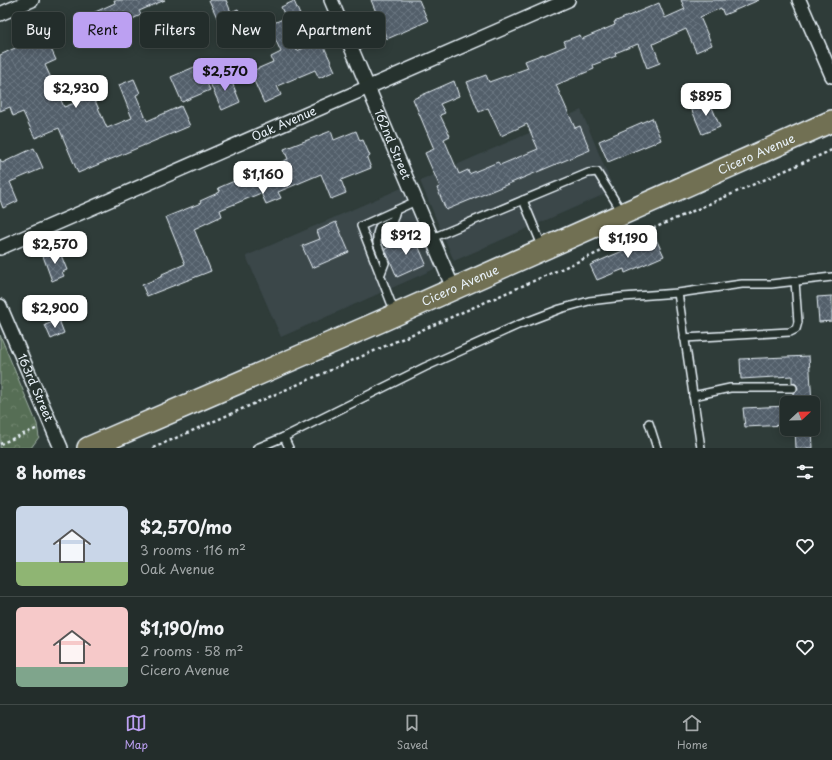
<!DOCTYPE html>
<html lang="en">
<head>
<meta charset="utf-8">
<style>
  body { margin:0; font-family:"Playpen Sans",sans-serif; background:#2b3533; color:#f1f3f6; height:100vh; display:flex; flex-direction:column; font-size:15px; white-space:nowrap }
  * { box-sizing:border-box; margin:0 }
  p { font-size:13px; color:#a3a8a9 }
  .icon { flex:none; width:22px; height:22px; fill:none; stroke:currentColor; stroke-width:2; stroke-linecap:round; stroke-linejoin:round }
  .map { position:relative; height:448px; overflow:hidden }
  .details { display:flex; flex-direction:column; background:#232d2b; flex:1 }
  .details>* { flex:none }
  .hud { position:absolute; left:12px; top:12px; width:400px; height:36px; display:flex; gap:8px }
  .needle { width:26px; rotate:68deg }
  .controls { position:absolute; left:780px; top:396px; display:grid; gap:8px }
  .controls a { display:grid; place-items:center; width:40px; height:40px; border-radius:6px; background:#232d2b; box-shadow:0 2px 10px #0003,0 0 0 1px #404947; font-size:20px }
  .price { position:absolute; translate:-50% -34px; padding:0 9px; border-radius:8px; background:#fff; color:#222; font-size:13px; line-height:26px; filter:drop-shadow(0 1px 2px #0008) }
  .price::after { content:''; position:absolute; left:50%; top:24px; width:12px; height:9px; margin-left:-6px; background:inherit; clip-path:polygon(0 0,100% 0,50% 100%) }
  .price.on { background:#bca0f2; color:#111 }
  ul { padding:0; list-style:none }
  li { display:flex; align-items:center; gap:12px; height:100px; padding:0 16px }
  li+li { border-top:1px solid #404947 }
  li span { display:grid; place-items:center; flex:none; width:112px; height:80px; border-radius:6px; color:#555 }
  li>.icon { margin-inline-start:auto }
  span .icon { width:48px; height:48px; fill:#fffc; stroke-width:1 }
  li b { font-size:17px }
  h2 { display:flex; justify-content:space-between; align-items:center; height:48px; padding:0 16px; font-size:17px }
  .chip { padding:0 14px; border-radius:6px; background:#232d2b; box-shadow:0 2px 10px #0003,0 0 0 1px #404947; font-size:14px; line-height:36px }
  .chip.on { background:#bca0f2; color:#111 }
  .tab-bar { display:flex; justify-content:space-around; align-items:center; height:56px; border-top:1px solid #404947; background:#232d2b; font-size:11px; color:#a3a8a9 }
  .tab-bar a { display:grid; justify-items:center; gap:2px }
  .tab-bar .on { color:#bca0f2 }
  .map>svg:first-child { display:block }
  .built { fill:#3a4648 }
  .park { fill:url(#park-crowns); stroke:#9fb0a6 }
  .building { fill:url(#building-cross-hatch); stroke:#e8f1f8 }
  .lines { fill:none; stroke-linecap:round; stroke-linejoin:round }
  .lane-casing { stroke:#e8f1f8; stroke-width:10 }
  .street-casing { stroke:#e8f1f8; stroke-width:16 }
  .primary-casing { stroke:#e8f1f8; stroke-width:24 }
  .path { stroke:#e8f1f8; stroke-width:2.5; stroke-dasharray:3 3; stroke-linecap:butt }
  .lane { stroke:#26332d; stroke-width:7 }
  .street { stroke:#26332d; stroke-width:13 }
  .primary { stroke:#716f52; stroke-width:21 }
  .labels { text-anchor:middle; stroke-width:4; stroke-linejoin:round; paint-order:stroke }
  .street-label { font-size:12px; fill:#e8f1f8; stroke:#26332d }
</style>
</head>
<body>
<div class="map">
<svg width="832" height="448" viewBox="0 0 832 448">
  <defs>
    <pattern id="park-crowns" width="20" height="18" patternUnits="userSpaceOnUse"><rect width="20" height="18" fill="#566e54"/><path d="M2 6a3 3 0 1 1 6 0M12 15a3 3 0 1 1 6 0" fill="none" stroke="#6e836d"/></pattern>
    <pattern id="building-cross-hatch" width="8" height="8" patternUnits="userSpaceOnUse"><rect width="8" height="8" fill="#525e6b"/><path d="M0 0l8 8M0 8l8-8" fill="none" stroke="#6b7681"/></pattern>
  </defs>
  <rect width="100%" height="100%" fill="#2f3c39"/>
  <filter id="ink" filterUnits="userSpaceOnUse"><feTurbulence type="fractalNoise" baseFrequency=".025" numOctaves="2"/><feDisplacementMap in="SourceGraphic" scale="8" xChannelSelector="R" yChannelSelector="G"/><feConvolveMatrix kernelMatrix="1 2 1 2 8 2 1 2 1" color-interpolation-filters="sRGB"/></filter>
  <g filter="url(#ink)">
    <g class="built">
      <polygon points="581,110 614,190 454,261 420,181"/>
      <polygon points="406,186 439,267 281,337 246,256"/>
    </g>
    <polygon class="park" points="0,335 37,424 39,437 31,448 0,448"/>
    <g class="building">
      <polygon points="114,0 165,0 139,11 141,15 102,33 93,13 115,3"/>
      <polygon points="209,0 226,0 231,12 238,9 244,22 230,28 227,21 220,24"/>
      <polygon points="371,0 419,0 428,21 387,39"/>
      <polygon points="681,0 759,0 724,15 721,8 700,17 712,45 696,52 686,29 653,44 660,63 647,68 638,44 615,53 616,56 593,65 594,69 556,85 575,128 580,126 590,150 446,210 437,188 440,187 425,153 434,149 413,99 454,81 459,96 440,104 445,113 440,115 450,136 444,139 459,174 468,170 469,174 498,162 500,165 538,149 527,124 501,136 488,108 479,112 467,82 486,75 489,82 528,68 525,61 543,54 544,55 566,46 564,41 580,35 582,39 615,25 614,22 659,3 665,18 685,9"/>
      <polygon points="294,1 300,15 287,21 281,7"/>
      <polygon points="283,19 297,51 321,40 335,71 319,78 315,70 277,86 281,95 264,103 250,72 273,62 271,57 281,52 269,25"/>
      <polygon points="43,31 56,60 45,65 64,107 93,96 107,128 132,118 119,85 134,79 140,93 136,95 147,121 181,106 190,126 78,173 59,128 35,138 23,112 13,116 10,107 0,111 0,55 28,42 26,38"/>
      <polygon points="199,65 210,90 182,102 171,77"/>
      <polygon points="229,75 240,102 222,110 210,83"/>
      <polygon points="709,100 720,127 702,134 691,108"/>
      <polygon points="652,118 661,140 608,162 599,141"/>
      <polygon points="331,131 334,140 356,131 360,141 363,140 370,156 367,158 371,168 341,180 346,193 331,199 321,174 278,192 281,198 266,204 261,193 220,210 222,216 194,229 211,271 147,296 142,285 163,276 162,274 185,264 166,217 201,203 200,201 220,192 218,188 267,167 268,168 288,159 284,149"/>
      <polygon points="34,148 43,168 10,182 18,201 3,208 0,200 0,159 2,163"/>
      <polygon points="336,222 349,252 312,268 302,246 320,239 317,231"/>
      <polygon points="414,236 426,264 397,277 385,249"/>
      <polygon points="655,237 664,256 625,273 624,269 597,280 590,265"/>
      <polygon points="59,250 67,270 62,272 64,276 52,281 43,256"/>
      <polygon points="832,296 832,321 819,322 817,297"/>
      <polygon points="59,320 64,333 51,339 45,325"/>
      <polygon points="809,356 812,403 793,403 793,393 797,391 798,388 796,384 792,383 792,376 741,379 740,359"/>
      <polygon points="787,406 787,425 745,427 743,408"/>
      <polygon points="795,429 812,429 813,448 796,448"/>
    </g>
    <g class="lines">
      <g class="lane-casing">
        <g id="lane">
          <polyline points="523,200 543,248"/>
          <polyline points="432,238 588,173 597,172 622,212"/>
          <polyline points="380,276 385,263 377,243 377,234 379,227 393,220 396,210"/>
          <polyline points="678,293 701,448"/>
          <polyline points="395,313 361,226 416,201"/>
          <polyline points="684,338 790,332 796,329 798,322 795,281"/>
          <polyline points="693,396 730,388 793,388"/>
          <polyline points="649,423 657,448"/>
          <polyline points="284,437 289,448"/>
          <polyline points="257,448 284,437 425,367 518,325 560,309 589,301 623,297 678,293 742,284 771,284 832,277"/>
        </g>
      </g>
      <g class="street-casing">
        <g id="street">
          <path id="s1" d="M331,0L453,288"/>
          <polyline points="799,0 832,76"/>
          <polyline points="0,14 32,0"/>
          <path id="s2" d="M0,248L568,0"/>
          <path id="s3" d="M0,306L61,448"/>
        </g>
      </g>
      <g class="primary-casing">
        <g id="primary">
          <path id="s4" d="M88,448L379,322L832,121"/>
        </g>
      </g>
      <g class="path">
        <polyline points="0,444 38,428"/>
        <polyline points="153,448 832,150"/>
      </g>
      <use href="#lane" class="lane"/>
      <use href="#street" class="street"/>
      <use href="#primary" class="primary"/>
    </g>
  </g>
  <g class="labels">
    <g class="street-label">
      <text dy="4" stroke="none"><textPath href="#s2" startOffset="310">Oak Avenue</textPath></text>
      <text dy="4" stroke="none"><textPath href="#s1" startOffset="157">162nd Street</textPath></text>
      <text dy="4" stroke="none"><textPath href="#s4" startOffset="730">Cicero Avenue</textPath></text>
      <text dy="4" stroke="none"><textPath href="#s4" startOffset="406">Cicero Avenue</textPath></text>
      <text dy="4" stroke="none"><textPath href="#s3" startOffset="89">163rd Street</textPath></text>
    </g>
  </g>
</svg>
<div class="controls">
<a><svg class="needle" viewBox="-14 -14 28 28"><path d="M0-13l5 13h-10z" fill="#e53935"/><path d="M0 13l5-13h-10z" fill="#a3a8a9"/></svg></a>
</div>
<b class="price on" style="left:225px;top:92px">$2,570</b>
<b class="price" style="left:76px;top:109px">$2,930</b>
<b class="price" style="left:706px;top:117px">$895</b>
<b class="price" style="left:263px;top:195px">$1,160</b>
<b class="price" style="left:406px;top:256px">$912</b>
<b class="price" style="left:628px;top:259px">$1,190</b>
<b class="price" style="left:55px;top:265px">$2,570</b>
<b class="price" style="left:55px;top:329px">$2,900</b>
<div class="hud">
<a class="chip">Buy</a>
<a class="chip on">Rent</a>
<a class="chip">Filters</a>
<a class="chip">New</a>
<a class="chip">Apartment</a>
</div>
</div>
<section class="details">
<h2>8 homes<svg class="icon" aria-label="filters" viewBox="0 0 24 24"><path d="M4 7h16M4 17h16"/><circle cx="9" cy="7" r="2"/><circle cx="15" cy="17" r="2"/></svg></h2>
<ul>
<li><span style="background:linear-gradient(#c9d6e8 70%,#8fb573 0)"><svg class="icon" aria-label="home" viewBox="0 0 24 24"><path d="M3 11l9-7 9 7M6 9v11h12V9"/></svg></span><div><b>$2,570/mo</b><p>3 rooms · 116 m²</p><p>Oak Avenue</p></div><svg class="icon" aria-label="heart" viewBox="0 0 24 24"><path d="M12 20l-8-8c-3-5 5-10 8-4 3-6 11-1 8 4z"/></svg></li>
<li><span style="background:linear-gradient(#f6c9c9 75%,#7fa58c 0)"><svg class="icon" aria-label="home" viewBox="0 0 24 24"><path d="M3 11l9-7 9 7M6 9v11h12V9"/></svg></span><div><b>$1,190/mo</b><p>2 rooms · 58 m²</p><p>Cicero Avenue</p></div><svg class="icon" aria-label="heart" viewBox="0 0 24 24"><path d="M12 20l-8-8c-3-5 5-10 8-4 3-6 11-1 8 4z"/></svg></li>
</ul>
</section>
<nav class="tab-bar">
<a class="on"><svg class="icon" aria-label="map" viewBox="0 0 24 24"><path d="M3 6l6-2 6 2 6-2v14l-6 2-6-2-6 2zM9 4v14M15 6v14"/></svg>Map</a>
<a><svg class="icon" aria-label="saved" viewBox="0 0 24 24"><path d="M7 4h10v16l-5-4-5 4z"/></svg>Saved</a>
<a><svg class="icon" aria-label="home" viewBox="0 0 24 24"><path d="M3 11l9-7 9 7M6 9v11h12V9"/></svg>Home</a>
</nav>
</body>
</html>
